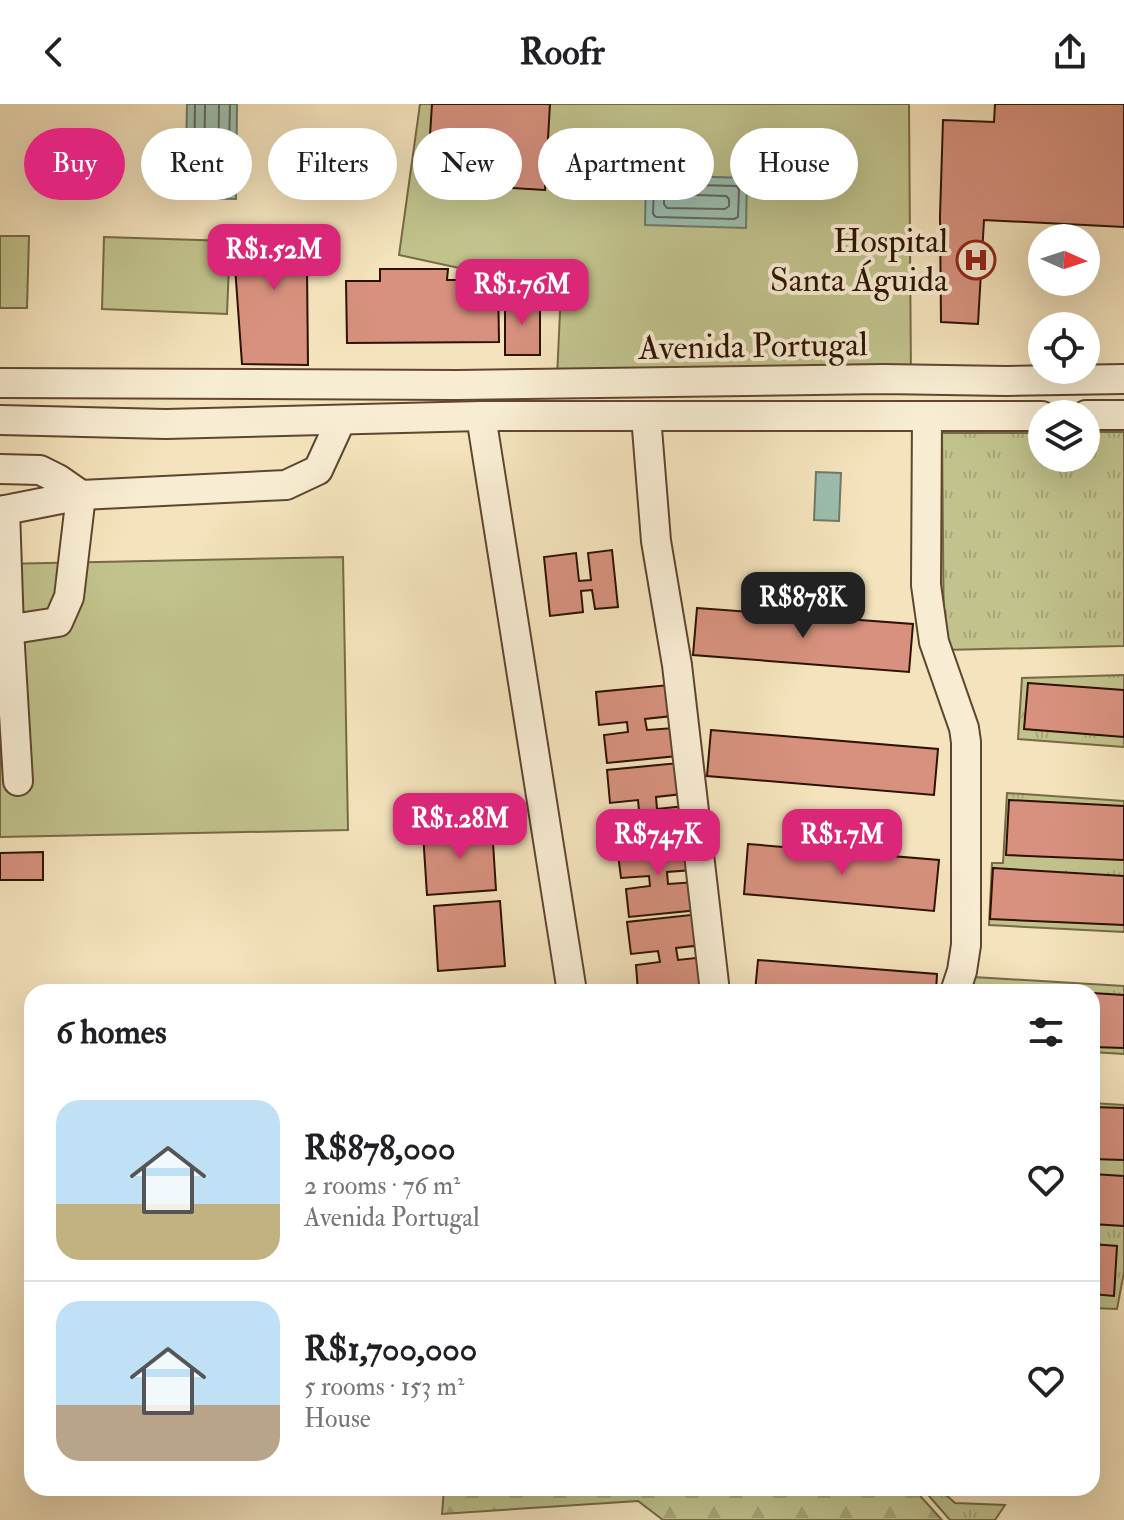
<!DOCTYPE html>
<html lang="en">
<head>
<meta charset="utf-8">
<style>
  body { margin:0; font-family:"IM FELL Double Pica",serif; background:#f6f6f6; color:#202124; height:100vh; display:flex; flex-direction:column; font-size:30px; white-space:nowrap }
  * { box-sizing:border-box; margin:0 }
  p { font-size:26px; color:#757577 }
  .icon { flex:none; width:44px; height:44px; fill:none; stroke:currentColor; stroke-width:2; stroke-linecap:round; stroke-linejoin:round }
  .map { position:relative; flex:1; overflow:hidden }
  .details { position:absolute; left:24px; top:880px; width:1076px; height:512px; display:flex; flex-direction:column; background:#fff; border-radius:24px; box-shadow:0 8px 32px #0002 }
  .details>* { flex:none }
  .top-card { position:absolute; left:24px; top:24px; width:1076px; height:72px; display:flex; gap:16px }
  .needle { width:52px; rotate:93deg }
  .fabs { position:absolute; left:1028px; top:120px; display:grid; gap:16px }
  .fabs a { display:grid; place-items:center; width:72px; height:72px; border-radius:50%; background:#fff; box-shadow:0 8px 32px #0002; font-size:40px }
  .price { position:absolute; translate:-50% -68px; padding:0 18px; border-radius:16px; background:#db2777; color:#fff; font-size:26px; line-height:52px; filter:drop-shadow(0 2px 4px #0008) }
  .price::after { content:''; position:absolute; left:50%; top:48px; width:24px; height:18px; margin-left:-12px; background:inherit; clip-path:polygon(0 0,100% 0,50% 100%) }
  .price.selected { background:#222; color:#fff }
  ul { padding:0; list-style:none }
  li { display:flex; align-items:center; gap:24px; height:200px; padding:0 32px }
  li+li { border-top:2px solid #e0e0e0 }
  li span { display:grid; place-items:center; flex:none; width:224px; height:160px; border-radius:24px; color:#555 }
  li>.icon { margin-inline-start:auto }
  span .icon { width:96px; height:96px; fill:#fffc; stroke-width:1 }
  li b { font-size:34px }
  h2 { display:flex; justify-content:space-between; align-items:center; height:96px; padding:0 32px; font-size:34px }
  .pill { padding:0 28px; border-radius:36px; background:#fff; box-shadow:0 8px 32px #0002; font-size:28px; line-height:72px }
  .pill.selected { background:#db2777; color:#fff }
  header { display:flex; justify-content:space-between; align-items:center; height:104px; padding:0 32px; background:#fff; font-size:36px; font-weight:700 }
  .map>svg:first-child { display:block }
  .grass { fill:url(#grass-tufts); stroke:#776a46; stroke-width:2 }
  .forest { fill:url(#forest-firs); stroke:#776a46; stroke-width:2 }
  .pitch { fill:#c1c28c; stroke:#776a46; stroke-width:2 }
  .water { fill:#9cbeaf; stroke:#707969; stroke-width:2 }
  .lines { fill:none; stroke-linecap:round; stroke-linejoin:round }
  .shore { stroke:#646858; stroke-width:2 }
  .building { fill:#d7917e; stroke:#2d1200; stroke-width:2 }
  .minor-casing { stroke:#5f462f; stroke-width:32 }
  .minor { stroke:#f8edd3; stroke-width:28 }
  .labels { text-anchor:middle; stroke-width:8; stroke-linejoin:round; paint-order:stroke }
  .poi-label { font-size:34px; fill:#2d1200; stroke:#f8edd3; text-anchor:end }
  .street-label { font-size:34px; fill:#2d1200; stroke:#f8edd3 }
</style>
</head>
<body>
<header><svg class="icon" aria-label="back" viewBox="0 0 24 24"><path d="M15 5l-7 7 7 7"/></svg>Roofr<svg class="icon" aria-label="share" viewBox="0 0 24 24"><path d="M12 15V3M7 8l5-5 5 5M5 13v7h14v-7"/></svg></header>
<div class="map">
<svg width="1124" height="1416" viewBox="0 0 1124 1416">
  <defs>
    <pattern id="grass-tufts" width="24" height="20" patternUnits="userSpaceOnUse" patternTransform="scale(2)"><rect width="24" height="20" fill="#c1c28c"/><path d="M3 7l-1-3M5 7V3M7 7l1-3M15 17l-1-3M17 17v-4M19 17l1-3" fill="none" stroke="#a6a677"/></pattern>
    <pattern id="forest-firs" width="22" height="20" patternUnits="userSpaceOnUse" patternTransform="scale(2)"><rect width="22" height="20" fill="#c1c28c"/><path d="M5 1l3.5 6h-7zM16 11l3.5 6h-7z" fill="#a6a677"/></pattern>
  </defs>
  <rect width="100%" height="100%" fill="#f4e3bc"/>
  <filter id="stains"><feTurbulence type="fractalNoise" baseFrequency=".0025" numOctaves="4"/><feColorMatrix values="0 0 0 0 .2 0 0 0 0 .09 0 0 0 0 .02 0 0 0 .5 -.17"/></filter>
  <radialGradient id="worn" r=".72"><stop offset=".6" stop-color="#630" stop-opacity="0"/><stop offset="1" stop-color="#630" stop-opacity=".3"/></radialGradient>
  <g class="grass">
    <polygon points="1086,328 1124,328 1124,542 944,546 942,329 1042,329 1042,354 1086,354"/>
    <polygon points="1124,571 1124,643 1018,635 1022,574"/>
    <polygon points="1007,689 1124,697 1124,828 989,821 992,759 1003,759"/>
    <polygon points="974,873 1124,882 1124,950 1092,948 1092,888 974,888"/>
    <polygon points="1092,999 1124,1001 1124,1168 1117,1205 1092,1204"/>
    <polygon points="922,1384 944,1384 944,1389 955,1399 1005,1401 995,1416 950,1416"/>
  </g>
  <polygon class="forest" points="444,1384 913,1384 942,1416 663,1416 638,1397 442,1410"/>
  <g class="pitch">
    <polygon points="420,0 909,0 911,277 557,274 561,186 399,151"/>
    <polygon points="0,132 29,132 27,204 0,204"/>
    <polygon points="104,133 230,137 227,210 102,205"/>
    <polygon points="343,453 348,726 0,733 0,460"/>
  </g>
  <g class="water">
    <polygon points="187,0 237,0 236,95 185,94"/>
    <polygon points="646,71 747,74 746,124 645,121"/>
    <polygon points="816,368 841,369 839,417 814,416"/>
  </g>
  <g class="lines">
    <g class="shore">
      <polyline points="195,0 194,83 197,86 224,87 228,83 230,0"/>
      <polyline points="205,0 204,73 207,76 214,77 218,73 219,0"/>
      <polygon points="657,80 737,82 739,86 738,113 734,115 656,113 653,110 654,83"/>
      <polygon points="667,90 726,92 729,95 729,102 725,105 667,104 664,100 664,93"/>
    </g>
  </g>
  <g class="building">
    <polygon points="432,0 550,0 545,86 427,79"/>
    <polygon points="995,0 1124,0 1124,123 984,116 978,220 941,218 940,112 943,16 994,18"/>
    <polygon points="232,121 317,122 316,162 307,163 308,261 242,260"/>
    <polygon points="380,165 448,165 447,176 498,176 499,238 347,239 346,177 380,177"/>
    <polygon points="505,190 540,199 540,251 505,251"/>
    <polygon points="612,446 618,503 595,505 592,486 581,487 583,508 550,512 544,453 576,449 579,477 591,476 588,449"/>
    <polygon points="697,504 913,520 909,568 693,551"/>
    <polygon points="1028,579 1124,586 1124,633 1024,625"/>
    <polygon points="669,581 672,612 645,615 647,626 674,624 677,652 607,659 604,631 628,628 627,618 599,621 596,588"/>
    <polygon points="711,626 938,645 934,691 707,672"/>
    <polygon points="679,659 682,690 656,693 657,705 685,702 688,730 618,738 615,709 639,707 638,696 610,699 607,666"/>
    <polygon points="1009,696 1124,702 1124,756 1006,751"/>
    <polygon points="492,723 496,786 427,791 423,729"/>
    <polygon points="690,735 693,766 667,768 668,780 696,778 698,806 629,813 626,785 650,782 649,772 621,774 617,742"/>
    <polygon points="748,740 939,756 934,807 744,790"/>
    <polygon points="43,748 43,776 0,776 0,749"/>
    <polygon points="993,764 1124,772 1124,821 990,815"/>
    <polygon points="500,797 505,862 438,867 434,802"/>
    <polygon points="700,810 703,841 676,844 678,856 705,853 708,882 638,888 636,861 660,858 658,847 631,850 627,818"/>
    <polygon points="758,856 937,870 936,888 755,888"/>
    <polygon points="978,885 1059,888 978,888"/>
    <polygon points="1092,889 1124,891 1124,944 1092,943"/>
    <polygon points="1092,1003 1124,1004 1124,1056 1092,1055"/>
    <polygon points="1092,1070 1124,1072 1124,1122 1092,1120"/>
    <polygon points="1092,1140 1117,1142 1114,1192 1092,1190"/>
  </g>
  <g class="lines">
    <g class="minor-casing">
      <g id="minor">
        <polyline points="0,279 457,281 884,275 1006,277 1124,275"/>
        <polyline points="1086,311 1124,311"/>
        <polyline points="481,312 572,888"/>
        <polyline points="646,312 656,437 677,561 715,888"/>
        <polyline points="927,312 926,481 934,538 964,624 966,638 966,841 962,867 955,888"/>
        <polyline points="0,316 166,320 481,312 1042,312"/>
        <polyline points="0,365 40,366 58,375 81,391 69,493 58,518 0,527"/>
        <polyline points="5,406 9,526 18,677"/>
        <polyline points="0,407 81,391 286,381 318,366 341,316"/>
      </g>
    </g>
    <use href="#minor" class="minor"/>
  </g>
  <defs>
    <g id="hospital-ring" transform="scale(2)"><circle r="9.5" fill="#f8edd3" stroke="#8f2418" stroke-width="1.5"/><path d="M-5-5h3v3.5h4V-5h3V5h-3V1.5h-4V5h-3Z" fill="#8f2418"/></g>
  </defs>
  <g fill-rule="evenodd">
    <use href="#hospital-ring" x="976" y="156"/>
  </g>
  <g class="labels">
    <g class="poi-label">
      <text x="948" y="148">Hospital<tspan x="948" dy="39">Santa Águida</tspan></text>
    </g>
    <g class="street-label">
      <text transform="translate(753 241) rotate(-1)" y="12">Avenida Portugal</text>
    </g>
  </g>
  <rect width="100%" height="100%" filter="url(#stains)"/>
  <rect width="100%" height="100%" fill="url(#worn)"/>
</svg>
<div class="fabs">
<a><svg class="needle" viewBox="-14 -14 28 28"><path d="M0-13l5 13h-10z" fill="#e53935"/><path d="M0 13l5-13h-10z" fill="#757577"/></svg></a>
<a><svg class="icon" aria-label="locate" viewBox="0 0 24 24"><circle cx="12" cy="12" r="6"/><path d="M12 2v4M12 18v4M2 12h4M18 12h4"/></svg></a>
<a><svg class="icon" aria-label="layers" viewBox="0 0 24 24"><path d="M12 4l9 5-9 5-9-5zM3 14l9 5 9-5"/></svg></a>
</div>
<b class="price" style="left:274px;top:188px">R$1.52M</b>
<b class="price" style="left:522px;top:223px">R$1.76M</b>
<b class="price selected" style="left:803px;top:536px">R$878K</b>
<b class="price" style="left:460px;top:757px">R$1.28M</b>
<b class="price" style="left:658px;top:773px">R$747K</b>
<b class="price" style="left:842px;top:773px">R$1.7M</b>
<div class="top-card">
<a class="pill selected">Buy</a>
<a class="pill">Rent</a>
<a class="pill">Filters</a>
<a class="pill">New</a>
<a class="pill">Apartment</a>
<a class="pill">House</a>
</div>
<section class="details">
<h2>6 homes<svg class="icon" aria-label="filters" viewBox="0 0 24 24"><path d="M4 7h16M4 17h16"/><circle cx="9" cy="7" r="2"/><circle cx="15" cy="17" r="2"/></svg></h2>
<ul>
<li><span style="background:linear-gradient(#bfe0f5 65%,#c2b280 0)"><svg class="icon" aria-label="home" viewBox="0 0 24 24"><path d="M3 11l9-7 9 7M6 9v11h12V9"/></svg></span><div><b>R$878,000</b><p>2 rooms · 76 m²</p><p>Avenida Portugal</p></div><svg class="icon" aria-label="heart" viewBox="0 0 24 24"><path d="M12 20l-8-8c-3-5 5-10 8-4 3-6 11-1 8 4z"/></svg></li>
<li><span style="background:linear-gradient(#bfe0f5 65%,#b9a48a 0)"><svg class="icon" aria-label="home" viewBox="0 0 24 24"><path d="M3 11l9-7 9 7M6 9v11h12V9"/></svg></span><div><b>R$1,700,000</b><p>5 rooms · 153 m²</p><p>House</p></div><svg class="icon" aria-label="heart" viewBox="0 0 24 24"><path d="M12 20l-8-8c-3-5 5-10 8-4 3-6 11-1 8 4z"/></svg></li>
</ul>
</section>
</div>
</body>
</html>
